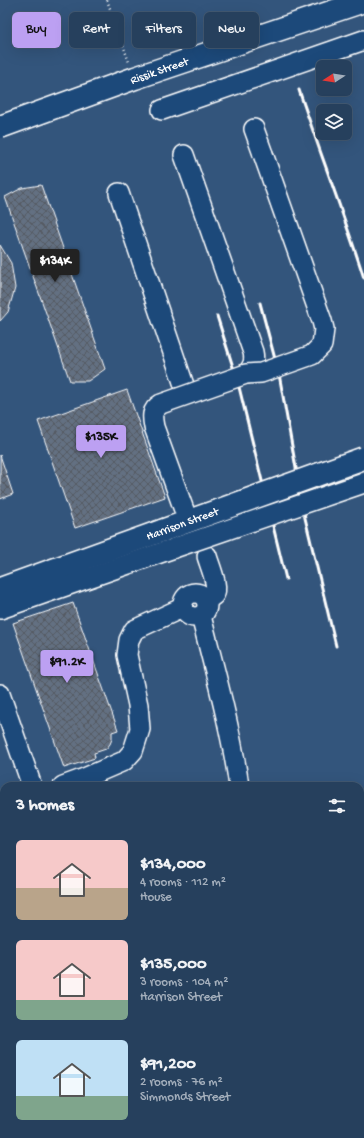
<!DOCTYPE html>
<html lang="en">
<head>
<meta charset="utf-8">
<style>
  body { margin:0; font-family:"Gochi Hand",sans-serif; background:#2e4763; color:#f1f3f6; height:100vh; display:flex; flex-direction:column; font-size:15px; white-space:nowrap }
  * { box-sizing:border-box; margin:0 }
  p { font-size:13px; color:#a4afbc }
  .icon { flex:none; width:22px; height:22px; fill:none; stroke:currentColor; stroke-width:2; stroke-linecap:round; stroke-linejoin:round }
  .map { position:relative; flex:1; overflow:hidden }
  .details { position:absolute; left:0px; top:782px; width:364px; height:356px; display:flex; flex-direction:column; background:#26405d; border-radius:12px 12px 0 0; box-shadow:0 4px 16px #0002,0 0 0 1px #425972 }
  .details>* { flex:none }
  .hud { position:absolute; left:12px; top:12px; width:340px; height:36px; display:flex; gap:8px }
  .needle { width:26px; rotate:258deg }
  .buttons { position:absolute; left:316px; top:60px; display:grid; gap:8px }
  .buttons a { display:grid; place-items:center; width:36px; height:36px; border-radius:6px; background:#26405d; box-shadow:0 4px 16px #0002,0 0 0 1px #425972; font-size:20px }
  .price { position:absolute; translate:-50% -34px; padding:0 9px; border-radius:4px; background:#bca0f2; color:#111; font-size:13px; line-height:26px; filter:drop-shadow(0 1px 2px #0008) }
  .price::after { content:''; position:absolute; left:50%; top:24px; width:12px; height:9px; margin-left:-6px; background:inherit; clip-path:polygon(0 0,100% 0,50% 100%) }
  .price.current { background:#222; color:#fff }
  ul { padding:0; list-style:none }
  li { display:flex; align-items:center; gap:12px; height:100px; padding:0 16px }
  li span { display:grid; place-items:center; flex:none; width:112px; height:80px; border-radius:6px; color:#555 }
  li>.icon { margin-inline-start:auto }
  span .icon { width:48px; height:48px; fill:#fffc; stroke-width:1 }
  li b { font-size:17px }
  h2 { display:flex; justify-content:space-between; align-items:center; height:48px; padding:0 16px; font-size:17px }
  .pill { padding:0 14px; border-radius:6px; background:#26405d; box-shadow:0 4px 16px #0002,0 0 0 1px #425972; font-size:14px; line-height:36px }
  .pill.current { background:#bca0f2; color:#111 }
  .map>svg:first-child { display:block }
  .building { fill:url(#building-cross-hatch); stroke:#fff }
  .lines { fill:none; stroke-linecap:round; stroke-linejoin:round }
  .minor-casing { stroke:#fff; stroke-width:22 }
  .major-casing { stroke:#fff; stroke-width:25 }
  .path { stroke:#fff; stroke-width:2.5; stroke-dasharray:1 3; stroke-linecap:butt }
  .minor { stroke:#1f4a7a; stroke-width:19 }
  .major { stroke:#1f4a7a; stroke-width:22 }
  .rail { stroke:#fff; stroke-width:3 }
  .minor-bridge-casing { stroke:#fff; stroke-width:22; stroke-linecap:butt }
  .major-bridge-casing { stroke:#fff; stroke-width:25; stroke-linecap:butt }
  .minor-bridge { stroke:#1f4a7a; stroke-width:19 }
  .major-bridge { stroke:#1f4a7a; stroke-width:22 }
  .labels { text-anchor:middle; stroke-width:3.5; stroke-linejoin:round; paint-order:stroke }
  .street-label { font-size:12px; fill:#fff; stroke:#1f4a7a }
</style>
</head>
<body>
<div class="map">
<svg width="364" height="1138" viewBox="0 0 364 1138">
  <defs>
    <pattern id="building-cross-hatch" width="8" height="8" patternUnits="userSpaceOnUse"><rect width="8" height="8" fill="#637082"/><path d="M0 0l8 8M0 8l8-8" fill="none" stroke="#555a62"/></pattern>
  </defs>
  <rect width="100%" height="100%" fill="#33557c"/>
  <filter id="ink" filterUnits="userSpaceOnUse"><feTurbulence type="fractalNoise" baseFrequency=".025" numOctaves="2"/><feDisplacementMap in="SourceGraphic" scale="8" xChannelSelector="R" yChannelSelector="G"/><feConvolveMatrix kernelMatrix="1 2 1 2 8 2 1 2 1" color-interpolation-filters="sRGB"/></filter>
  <g filter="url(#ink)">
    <g class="building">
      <polygon points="41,185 105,369 88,381 70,381 5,197 22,188"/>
      <polygon points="0,245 11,263 15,288 8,312 0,321"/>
      <polygon points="127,390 165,497 75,528 38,421"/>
      <polygon points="0,455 13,494 0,499"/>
      <polygon points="73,603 118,730 112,732 112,739 110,744 106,749 94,753 95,758 64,768 13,623"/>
      <polygon points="0,879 4,889 4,996 0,997"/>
      <polygon points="4,1063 4,1134 56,1134 54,1138 0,1138 0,1065"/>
      <polygon points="132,1134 147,1136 147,1134 154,1134 153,1138 154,1138 131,1138"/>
      <polygon points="154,1134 245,1134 244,1138 153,1138"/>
      <polygon points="297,1134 328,1134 327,1138 296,1138"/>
    </g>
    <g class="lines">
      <g class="minor-casing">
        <g id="minor">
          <polyline points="162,110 364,40"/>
          <polyline points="254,129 263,154"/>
          <path d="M184,155L253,352C255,361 253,367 246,374"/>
          <polyline points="119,193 187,394"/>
          <circle cx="195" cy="605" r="12"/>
          <path d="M206,600C208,599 212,597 214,595C220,588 209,564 207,556"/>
          <polyline points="0,609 174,548"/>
          <path d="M201,616C215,672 231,729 239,786"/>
          <polyline points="0,694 32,786"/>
          <polyline points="63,786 82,779 124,761 133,751 140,729 138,705 127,655 129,640 134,630 182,608"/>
          <polyline points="0,808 4,806"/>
          <polyline points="360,905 364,903"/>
          <polyline points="0,1028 4,1027"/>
        </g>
      </g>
      <g class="major-casing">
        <g id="major">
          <polyline points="0,589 164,530"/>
          <polyline points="360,943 364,942"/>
          <polyline points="85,1138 87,1134"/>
        </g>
      </g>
      <polyline class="path" points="107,0 129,62"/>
      <use href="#minor" class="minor"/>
      <use href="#major" class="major"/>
      <g class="rail">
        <path d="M299,90C320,153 344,215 364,278"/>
        <polyline points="260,303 279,374 305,518 336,646"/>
        <polyline points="217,316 238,383 286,579"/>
      </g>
      <g class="minor-bridge-casing">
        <g id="minor-bridge">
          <path d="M188,521L154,427C152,417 151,410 161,404L246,374L261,373L312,355L322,345L324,329L322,321L263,154"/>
          <polyline points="174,548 364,483"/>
        </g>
      </g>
      <g class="major-bridge-casing">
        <g id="major-bridge">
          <polyline points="0,127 135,78 364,1"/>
          <polyline points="164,530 364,458"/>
        </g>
      </g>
      <use href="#minor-bridge" class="minor-bridge"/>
      <use href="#major-bridge" class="major-bridge"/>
    </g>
  </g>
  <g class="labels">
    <g class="street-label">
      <text transform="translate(159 70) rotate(-19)" y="4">Rissik Street</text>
      <text transform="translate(182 523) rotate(-20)" y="4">Harrison Street</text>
    </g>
  </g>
</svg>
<div class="buttons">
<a><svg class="needle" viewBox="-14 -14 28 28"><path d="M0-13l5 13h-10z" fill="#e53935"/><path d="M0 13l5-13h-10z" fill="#a4afbc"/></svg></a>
<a><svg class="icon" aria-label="layers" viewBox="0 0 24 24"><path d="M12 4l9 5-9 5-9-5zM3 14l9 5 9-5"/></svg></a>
</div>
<b class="price current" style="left:55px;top:283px">$134K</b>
<b class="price" style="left:101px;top:459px">$135K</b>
<b class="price" style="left:67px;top:684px">$91.2K</b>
<div class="hud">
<a class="pill current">Buy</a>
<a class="pill">Rent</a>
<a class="pill">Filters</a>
<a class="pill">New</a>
</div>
<section class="details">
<h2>3 homes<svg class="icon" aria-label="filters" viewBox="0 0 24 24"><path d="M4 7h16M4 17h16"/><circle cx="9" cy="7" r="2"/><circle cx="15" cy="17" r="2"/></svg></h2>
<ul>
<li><span style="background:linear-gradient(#f6c9c9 60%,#b9a48a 0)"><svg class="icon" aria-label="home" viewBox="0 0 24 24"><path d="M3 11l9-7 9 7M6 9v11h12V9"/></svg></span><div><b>$134,000</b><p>4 rooms · 112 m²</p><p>House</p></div></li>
<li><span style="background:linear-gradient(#f6c9c9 75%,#7fa58c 0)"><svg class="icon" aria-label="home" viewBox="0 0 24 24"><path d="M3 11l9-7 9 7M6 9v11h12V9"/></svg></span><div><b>$135,000</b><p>3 rooms · 104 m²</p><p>Harrison Street</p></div></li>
<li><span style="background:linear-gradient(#bfe0f5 70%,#7fa58c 0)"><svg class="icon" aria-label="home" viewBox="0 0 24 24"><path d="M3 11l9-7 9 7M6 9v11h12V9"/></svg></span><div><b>$91,200</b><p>2 rooms · 76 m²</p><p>Simmonds Street</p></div></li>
</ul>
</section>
</div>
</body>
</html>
